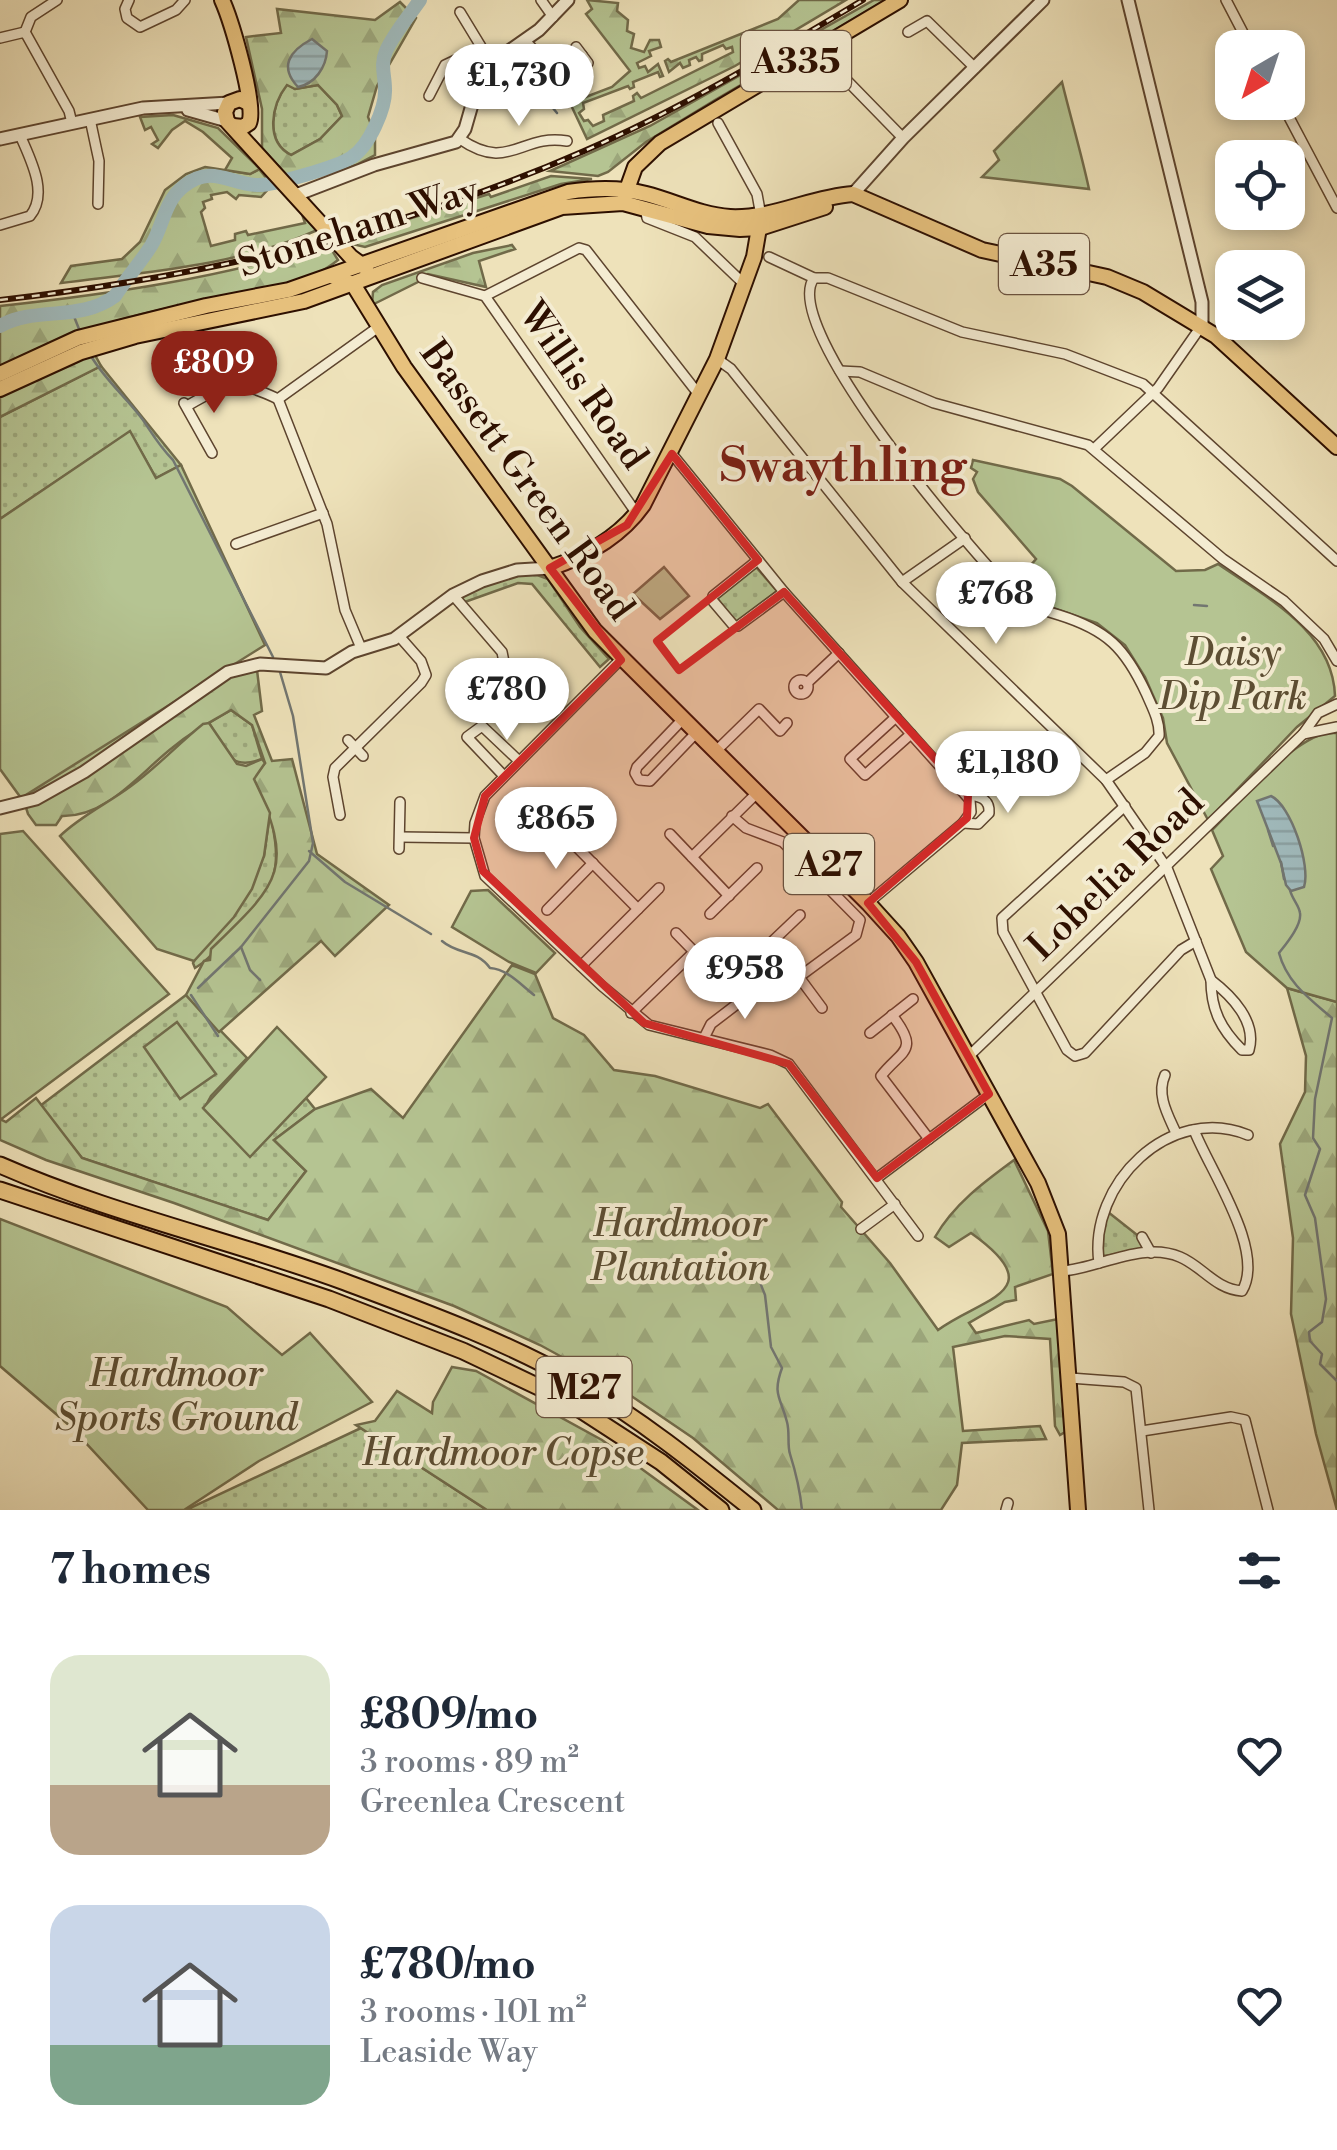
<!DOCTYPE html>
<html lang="en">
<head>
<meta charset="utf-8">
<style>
  body { margin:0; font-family:"Libre Bodoni",serif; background:#f6f6f7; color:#1f2937; height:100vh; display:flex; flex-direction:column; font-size:38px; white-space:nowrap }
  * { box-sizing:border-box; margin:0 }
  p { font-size:32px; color:#747a83 }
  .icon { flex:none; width:55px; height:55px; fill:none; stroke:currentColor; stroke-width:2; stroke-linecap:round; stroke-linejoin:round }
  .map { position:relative; height:1510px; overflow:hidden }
  .drawer { display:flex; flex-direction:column; background:#fff; flex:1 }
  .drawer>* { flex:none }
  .needle { width:65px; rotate:219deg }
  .fabs { position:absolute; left:1215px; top:30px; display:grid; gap:20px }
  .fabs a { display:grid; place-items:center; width:90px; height:90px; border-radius:20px; background:#fff; box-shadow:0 5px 15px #0003; font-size:50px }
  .price { position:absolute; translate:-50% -85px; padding:0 22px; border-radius:35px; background:#fff; color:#222; font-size:32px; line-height:65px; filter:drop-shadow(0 2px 5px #0008) }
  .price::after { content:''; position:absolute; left:50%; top:60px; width:30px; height:22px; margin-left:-15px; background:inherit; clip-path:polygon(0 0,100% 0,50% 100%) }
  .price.selected { background:#8f2418; color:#fff }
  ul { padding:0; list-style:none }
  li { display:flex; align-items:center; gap:30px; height:250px; padding:0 50px }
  li span { display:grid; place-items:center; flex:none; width:280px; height:200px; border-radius:30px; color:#555 }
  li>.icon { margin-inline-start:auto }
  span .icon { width:120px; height:120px; fill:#fffc; stroke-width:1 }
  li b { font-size:42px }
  h2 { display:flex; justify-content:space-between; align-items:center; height:120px; padding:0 50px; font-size:42px }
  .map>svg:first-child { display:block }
  .grass { fill:url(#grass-dots); stroke:#716a49; stroke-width:2.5 }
  .forest { fill:url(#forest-firs); stroke:#716a49; stroke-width:2.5; fill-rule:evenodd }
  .green { fill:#b5c492; stroke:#716a49; stroke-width:2.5 }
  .water { fill:url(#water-rules); stroke:#727671; stroke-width:2.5 }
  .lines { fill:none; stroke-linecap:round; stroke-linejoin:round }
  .stream { stroke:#727671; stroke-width:2.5 }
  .river { stroke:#a0babc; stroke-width:14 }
  .minor-casing { stroke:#5d442e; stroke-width:12 }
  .tertiary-casing { stroke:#5d442e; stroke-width:15 }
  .primary-casing { stroke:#2d0f00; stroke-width:18 }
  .motorway-casing { stroke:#2d0f00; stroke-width:19 }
  .minor { stroke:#f4ecd2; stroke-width:9 }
  .tertiary { stroke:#f4ecd2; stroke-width:11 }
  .primary { stroke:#e7c17d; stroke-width:14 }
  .motorway { stroke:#e7c17d; stroke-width:15 }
  .rail-casing { stroke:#2d0f00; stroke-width:6 }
  .rail { stroke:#f4ecd2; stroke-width:2.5; stroke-dasharray:8; stroke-linecap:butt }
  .marked { fill:#d62828; fill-opacity:0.2; stroke:#d62828; stroke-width:8; stroke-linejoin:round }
  .labels { text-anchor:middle; stroke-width:8; stroke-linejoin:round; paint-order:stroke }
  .shield { fill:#f4ecd2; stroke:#69513f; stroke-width:2.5 }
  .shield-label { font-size:35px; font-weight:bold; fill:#2d0f00 }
  .street-label { font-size:38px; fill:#2d0f00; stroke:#f4ecd2 }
  .park-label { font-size:38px; font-style:italic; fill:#5d4e33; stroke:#f4ecd2 }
  .district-label { font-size:48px; font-weight:bold; fill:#7a1f14; stroke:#f4ecd2 }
</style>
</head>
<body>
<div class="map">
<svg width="1337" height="1510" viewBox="0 0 1337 1510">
  <defs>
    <pattern id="grass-dots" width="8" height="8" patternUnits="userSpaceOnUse" patternTransform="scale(2.5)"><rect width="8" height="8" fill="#b5c492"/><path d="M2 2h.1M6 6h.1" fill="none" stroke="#9ca77c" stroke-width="1.8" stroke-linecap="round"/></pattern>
    <pattern id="forest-firs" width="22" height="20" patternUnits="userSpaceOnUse" patternTransform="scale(2.5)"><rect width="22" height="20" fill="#b5c492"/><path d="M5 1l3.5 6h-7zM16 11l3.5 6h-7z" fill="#9ca77c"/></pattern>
    <pattern id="water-rules" width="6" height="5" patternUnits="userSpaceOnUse" patternTransform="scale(2.5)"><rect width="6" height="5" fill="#a0babc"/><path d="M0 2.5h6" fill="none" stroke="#8a9fa0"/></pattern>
  </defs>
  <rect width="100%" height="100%" fill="#eee2ba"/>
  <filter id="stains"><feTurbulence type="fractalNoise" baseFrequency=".002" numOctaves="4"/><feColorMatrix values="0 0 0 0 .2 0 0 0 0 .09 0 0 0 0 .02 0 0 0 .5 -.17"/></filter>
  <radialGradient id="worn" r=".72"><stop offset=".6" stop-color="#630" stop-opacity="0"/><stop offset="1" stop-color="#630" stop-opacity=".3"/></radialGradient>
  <g class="grass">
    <path d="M287,84L295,89L318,85L337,105L342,116L320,139L291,155C264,141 272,104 287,84Z"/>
    <polygon points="101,366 181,465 156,478 130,432 0,519 0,417"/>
    <polygon points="756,567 777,591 736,623 717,598"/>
    <polygon points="532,573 548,579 580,627 609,659 600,667 532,584 518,583 462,603 456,596 515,574"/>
    <path d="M231,710L252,725L262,759C228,772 225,749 209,723Z"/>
    <path d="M270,813C279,855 282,881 249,915C244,920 236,924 231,930C217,945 212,959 195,968L193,963L198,954L264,856Z"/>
    <polygon points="186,995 247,1058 211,1096 204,1109 250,1156 306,1098 315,1109 274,1140 306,1171 268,1220 82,1158 40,1106"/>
    <polygon points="1108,1212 1141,1238 1147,1250 1103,1256 1103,1233"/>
    <polygon points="361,1428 487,1510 186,1510"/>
  </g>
  <g class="forest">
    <polygon points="587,0 618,3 617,11 628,20 627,31 634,34 631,48 644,52 650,40 659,40 661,47 649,51 651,56 637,63 639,68 645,66 648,72 658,64 663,76 660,77 658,72 633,82 634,87 630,89 628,86 583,103 584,109 579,113 584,121 588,120 593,126 604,121 603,115 634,101 633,96 637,93 641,98 733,52 732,47 726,49 723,45 702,54 702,60 699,61 696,57 689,60 690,65 683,68 680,63 669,72 665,61 668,59 671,62 778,19 799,0 846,0 735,66 587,139 570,103 612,87 630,71 586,14 592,9"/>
    <polygon points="874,0 886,0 715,100 646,142 608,172 598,176 550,171 650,126"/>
    <path d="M400,2L416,18L377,86L368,117L375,134V155L356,165L293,182L262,148V109L246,37L281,33L277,9L375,20ZM287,85L295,89L318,85L337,105L342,116L320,139L291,155C264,141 272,104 287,85Z"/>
    <path d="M205,167L250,174L259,169L272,185L261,197L239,195L236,199L227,192L211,195L212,199L203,202L205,208L201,212L211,246L235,240V234L246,231L248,235L305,223L301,211L322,233L315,231C237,266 145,272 61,283L71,266L122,259L140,242L165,190L186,174Z"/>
    <polygon points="551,176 592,179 561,184 365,247 352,244 347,238 489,194 491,197"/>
    <path d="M328,244L338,260C292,297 223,296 168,308C109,321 53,338 0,367V306C111,294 221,278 328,244Z"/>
    <polygon points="512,245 515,249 479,261 486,287 428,274 420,281 372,305 373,292 382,285 473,253"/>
    <polygon points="95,355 101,366 0,417 0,397 66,364"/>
    <path d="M257,670L262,711L254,715L272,761L292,759L317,854L389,905L335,956L321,941L219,1032L186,995L204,961L210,960L211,949C278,884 297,870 253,778L265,763L252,725L231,710C210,722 191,732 172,748C139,774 107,817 62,816L56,825H36L28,814L22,795L143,717L149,734L227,676Z"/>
    <path d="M512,965L535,974L553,1018L584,1035L614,1070L655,1076L760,1108L768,1104L842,1202L841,1207L890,1263L938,1330C981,1298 1054,1292 971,1233L949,1247L935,1237C954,1204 984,1182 1014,1160L1048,1231L1053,1274L1015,1287L1016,1300L1005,1302L969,1323L976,1333L1029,1320L1034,1324L1058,1319L1065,1432L1060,1435L1055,1426L1050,1339L1005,1336L953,1347L963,1431L1040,1426L1046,1439L962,1443L957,1485L941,1510H778L693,1438L624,1391L540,1345L454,1306L174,1203L46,1160L0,1140V1119L6,1122L36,1098L82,1158L268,1220L306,1171L274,1140L315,1109L371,1089L403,1118Z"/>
    <polygon points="1287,988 1337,1002 1337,1510 1316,1434 1291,1314 1293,1238 1280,1144 1305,1092 1306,1056"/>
    <polygon points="452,1367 476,1371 602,1440 698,1510 487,1510 356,1425 375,1421 397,1391 432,1413 433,1402"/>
  </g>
  <g class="green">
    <path d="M1062,82C1071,119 1081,152 1089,189L982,177L999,160L994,151Z"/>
    <polygon points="173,115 218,128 260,169 250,174 225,170 232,158 203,132 185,121 172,130 158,148 152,144 158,140 151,127 145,130 140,117"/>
    <polygon points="130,431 156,478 181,465 265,645 21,798 0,769 0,519"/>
    <path d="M973,460L1060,479L1072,486L1176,571L1205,570L1218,564C1266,597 1333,631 1335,696L1297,727L1208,820L1167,743L1163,718L1145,677L1125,645L1097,623L1030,600L1013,586L1036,559L978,492L973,479L977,472L971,468Z"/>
    <polygon points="664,567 689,596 660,619 633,594"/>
    <path d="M209,723L237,764L246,766L262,759L265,763L254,779L270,813L264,856L252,889L234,917L194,961L157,949L60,836C82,815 107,804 131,786C156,768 178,744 203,724Z"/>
    <path d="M1325,733H1337V1002L1287,988L1246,952L1211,869L1223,856L1212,830C1242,800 1284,746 1325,733Z"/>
    <polygon points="23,831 169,994 0,1120 0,834"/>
    <polygon points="488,890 555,953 536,973 509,962 452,927 471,891"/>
    <polygon points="177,1022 216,1074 180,1099 144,1047"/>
    <polygon points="277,1027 326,1077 250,1157 203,1108"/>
    <polygon points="0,1219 227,1307 282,1355 310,1333 372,1402 259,1461 184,1510 148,1510 70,1426 0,1366"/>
  </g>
  <g class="water">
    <path d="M312,39L327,51C326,67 315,84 298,87C279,67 289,51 312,39Z"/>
    <path d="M1271,796C1291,805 1311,866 1304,887L1291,891L1286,885L1281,863L1257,801Z"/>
  </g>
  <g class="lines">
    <g class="stream">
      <polyline points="405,23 410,25"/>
      <polyline points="493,78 530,100 548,102 557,113"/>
      <polyline points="73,314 79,329"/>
      <path d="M91,356C105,380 127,398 143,420C153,435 160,447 173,460L273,657"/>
      <polyline points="1194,605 1207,606"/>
      <polyline points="1268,830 1273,846"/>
      <polyline points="309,851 345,882 431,934"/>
      <polyline points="1281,862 1284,879"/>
      <path d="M1290,890C1292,899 1299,905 1300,913C1302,925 1286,944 1279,953C1287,983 1310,999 1332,1018L1315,1099L1313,1138L1320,1149L1305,1195L1315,1218L1323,1277L1326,1299L1322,1322L1309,1332L1310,1341L1322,1354L1320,1364L1337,1381"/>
      <path d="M442,941C458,955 476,949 490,968C507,969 521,985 534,995"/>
      <polyline points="241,947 250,970 260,980"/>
      <polyline points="198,988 241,947 309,861 313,843 293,716 280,672"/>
      <polyline points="191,995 218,1036"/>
      <path d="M758,1268L759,1280L765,1295L771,1347L782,1368C772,1395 781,1398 787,1422C790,1433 787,1444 790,1454C796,1473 800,1490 802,1510"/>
    </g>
    <path class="river" d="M0,326C35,306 81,322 115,296C126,279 140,263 151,246C163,227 164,201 184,186C212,164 229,184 257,185C272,186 340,166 352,157C369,146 386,108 385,89C385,75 380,65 386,51C394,33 409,16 420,0"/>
    <g class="minor-casing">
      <g id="minor">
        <polyline points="129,0 125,9 127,18 140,27 176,10 185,0"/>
        <polyline points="541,0 553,17"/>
        <polyline points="1226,0 1251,48"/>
        <polyline points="460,12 491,63"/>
        <polyline points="25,32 31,17 57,0"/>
        <polyline points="908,32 927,21 975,68"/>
        <polyline points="0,38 25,32 69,111 72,123"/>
        <polyline points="525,41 548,64 562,64 582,55"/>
        <polyline points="576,47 588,63"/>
        <polyline points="834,53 826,59 903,138"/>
        <polyline points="429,96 445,65 481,48"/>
        <polyline points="1281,102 1337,208"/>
        <polyline points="90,119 99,161 98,204"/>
        <polyline points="718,123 757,194 761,216"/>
        <path d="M460,139C509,173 521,133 567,141"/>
        <polyline points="645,207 647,218 695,237 744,284"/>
        <path d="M0,225L30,216C49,193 30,159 20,135"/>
        <polyline points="769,257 814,278 828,278 962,332 1065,354 1143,384 1337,561"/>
        <polyline points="422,278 485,296 637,514"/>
        <path d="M814,278C778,327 972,552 1012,592C1025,605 1042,610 1059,615C1107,630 1125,648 1146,693C1152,707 1160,721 1159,736L1145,753L1106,780"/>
        <polyline points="485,296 579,248 586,250 700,396"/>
        <polyline points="195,336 191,339 220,387"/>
        <polyline points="717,359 731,369 902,582 1106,780 1167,868 1211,980"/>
        <polyline points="840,371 860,372 934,403 1088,445 1223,559 1284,601 1324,639 1337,661"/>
        <polyline points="278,399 327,524 345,610 361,648"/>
        <polyline points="278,399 377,328"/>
        <polyline points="184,403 212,453"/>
        <path d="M187,406C227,383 236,379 278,399"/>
        <polyline points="1094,449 1158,388 1202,325"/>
        <polyline points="672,454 784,592 970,800 971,812 963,823 868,903"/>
        <polyline points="236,544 323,513"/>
        <polyline points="758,560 713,596 712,600 734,626 738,626 784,592"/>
        <polyline points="902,582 965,538"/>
        <polyline points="453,595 502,652 504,662"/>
        <polyline points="621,659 485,796 475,823 474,838 485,876 602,986 649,1025 770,1055 789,1064 918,1236"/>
        <circle cx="801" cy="687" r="7"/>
        <polyline points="807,683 839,653"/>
        <polyline points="896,717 850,759 865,775 911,734"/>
        <polyline points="682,720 637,767 635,773 639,780 650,781 696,733"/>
        <polyline points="1303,734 1337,727"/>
        <polyline points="348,740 363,756"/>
        <polyline points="715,752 759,709 780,731 787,723"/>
        <polyline points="503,775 467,737 482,726 518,760"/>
        <polyline points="1125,806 1002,918 1003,932 1067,1050 1075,1056 1085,1053 1181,950 1196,941"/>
        <polyline points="340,815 333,777 335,768 421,683 426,675 421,661 399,636"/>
        <polyline points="732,816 746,828 783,842 860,920 856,935 799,977"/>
        <polyline points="547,817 638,909"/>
        <path d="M963,823L978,824L989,813C990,799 980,796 968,795"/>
        <polyline points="555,825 585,795"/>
        <polyline points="670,834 729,896"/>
        <polyline points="400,837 474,838"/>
        <polyline points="399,849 400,802"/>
        <polyline points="692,857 757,793"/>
        <polyline points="547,910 593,863"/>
        <polyline points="710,914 757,868"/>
        <polyline points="676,933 710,968"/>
        <polyline points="773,942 822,1008"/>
        <polyline points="755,958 800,915"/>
        <polyline points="581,966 659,888"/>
        <polyline points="720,978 739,1002"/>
        <path d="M1211,980C1232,996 1257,1022 1249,1050H1242C1221,1029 1211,1010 1211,980Z"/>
        <polyline points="631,1013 694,952"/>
        <path d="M892,1015C921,1052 901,1050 881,1076L929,1139"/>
        <polyline points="870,1033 913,999"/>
        <polyline points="704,1038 711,1024 758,988"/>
        <polyline points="968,1057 1303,734 1318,713 1337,704"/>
        <path d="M1165,1075C1156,1095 1168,1115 1176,1133"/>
        <polyline points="877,1178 989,1094"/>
        <polyline points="861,1229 895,1204"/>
        <polyline points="1142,1237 1151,1253"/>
        <path d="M1099,1263C1088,1184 1170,1103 1248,1135"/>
        <path d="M1063,1271C1099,1268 1143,1241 1180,1257C1202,1266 1215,1289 1242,1291C1266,1251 1210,1171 1194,1130"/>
        <polyline points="1070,1378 1124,1382 1136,1388 1149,1510"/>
        <polyline points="1142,1431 1231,1417 1245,1420 1268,1510"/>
        <polyline points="1006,1510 1008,1503"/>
      </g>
    </g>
    <g class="tertiary-casing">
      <g id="tertiary">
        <polyline points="1128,0 1202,302 1202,325"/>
        <polyline points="188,110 227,121"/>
        <polyline points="0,139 143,108 229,103"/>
        <polyline points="853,194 903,138 1043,0"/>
        <polyline points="296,195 374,165 456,142 465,129 480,77 486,67 539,30 568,0"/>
        <polyline points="0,808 36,799 84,772 228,672 260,664 326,668 352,652 394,639 453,595 482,581 517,570 550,568"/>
      </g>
    </g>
    <g class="primary-casing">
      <g id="primary">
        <path d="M222,0C231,20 257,107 249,123L243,127L233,126"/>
        <polyline points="248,103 240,99 229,103 225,112 227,121 351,257 366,268"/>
        <polyline points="625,195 635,167 660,143 900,0"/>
        <polyline points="331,276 353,284 404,367 595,631 868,903 898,936 916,962 1038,1183 1058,1234 1078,1510"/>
        <path d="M0,374L78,338L206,306L289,290L568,192C595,188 620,187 646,194C674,201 700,215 730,217C773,219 810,197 853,194L982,250L1107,277L1143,292L1216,336L1337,447"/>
        <polyline points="0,389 81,352 135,336 304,301 562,207 623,203 708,226 740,229 760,228 825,207"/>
        <path d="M550,568C586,556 621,536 643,505L717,359L754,257L760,222"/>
      </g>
    </g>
    <g class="motorway-casing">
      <g id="motorway">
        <path d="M0,1165C111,1214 231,1240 345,1282C422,1311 503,1340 575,1381C639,1418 696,1464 753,1510"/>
        <polyline points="0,1190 329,1299 463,1351 564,1399 661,1462 721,1510"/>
      </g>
    </g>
    <use href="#minor" class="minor"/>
    <use href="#tertiary" class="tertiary"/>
    <use href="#primary" class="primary"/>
    <use href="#motorway" class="motorway"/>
    <g class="rail-casing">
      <path id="rail" d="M0,300C201,277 397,233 584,151C681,109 772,54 863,0"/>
    </g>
    <use href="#rail" class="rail"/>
  </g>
  <path class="marked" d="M672,454L758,560L657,641L679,670L784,592L968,795L967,818L868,903L916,962L989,1094L877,1178L789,1064L644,1023L483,871L474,838L485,796L621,660L550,568L627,525Z"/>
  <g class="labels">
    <g class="shield">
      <rect x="741" y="31" width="110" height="60" rx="8"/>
      <rect x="999" y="234" width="90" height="60" rx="8"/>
      <rect x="784" y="834" width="90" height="60" rx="8"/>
      <rect x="536.5" y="1357" width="95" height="60" rx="8"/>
    </g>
    <g class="shield-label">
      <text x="796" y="73">A335</text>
      <text x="1044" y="276">A35</text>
      <text x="829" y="876">A27</text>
      <text x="584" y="1399">M27</text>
    </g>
    <g class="street-label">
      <text transform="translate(358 226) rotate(-18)" y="13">Stoneham Way</text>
      <text transform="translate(584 385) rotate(55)" y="13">Willis Road</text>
      <text transform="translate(528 480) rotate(54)" y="13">Bassett Green Road</text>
      <text transform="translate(1115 874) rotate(-44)" y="13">Lobelia Road</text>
    </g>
    <g class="park-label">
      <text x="1233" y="665">Daisy<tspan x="1233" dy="44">Dip Park</tspan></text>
      <text x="680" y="1236">Hardmoor<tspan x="680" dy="44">Plantation</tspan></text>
      <text x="176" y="1386">Hardmoor<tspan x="176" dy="44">Sports Ground</tspan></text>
      <text x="503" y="1465">Hardmoor Copse</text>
    </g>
    <g class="district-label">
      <text x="843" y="481">Swaythling</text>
    </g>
  </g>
  <rect width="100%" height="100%" filter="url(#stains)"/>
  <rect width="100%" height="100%" fill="url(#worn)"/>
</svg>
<div class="fabs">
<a><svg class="needle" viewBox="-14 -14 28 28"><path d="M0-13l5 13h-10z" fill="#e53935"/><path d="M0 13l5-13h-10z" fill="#747a83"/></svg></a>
<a><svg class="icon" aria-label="locate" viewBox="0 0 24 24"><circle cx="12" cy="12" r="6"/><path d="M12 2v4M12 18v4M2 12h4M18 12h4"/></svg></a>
<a><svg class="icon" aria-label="layers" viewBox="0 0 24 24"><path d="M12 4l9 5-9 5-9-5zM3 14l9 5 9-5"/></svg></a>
</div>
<b class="price" style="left:519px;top:129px">£1,730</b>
<b class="price selected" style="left:214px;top:416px">£809</b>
<b class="price" style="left:996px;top:647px">£768</b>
<b class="price" style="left:507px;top:743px">£780</b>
<b class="price" style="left:1008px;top:816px">£1,180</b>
<b class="price" style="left:556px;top:872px">£865</b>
<b class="price" style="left:745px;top:1022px">£958</b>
</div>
<section class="drawer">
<h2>7 homes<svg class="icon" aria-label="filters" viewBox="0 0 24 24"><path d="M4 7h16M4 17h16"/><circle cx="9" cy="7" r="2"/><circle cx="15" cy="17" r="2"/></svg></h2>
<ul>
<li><span style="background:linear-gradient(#dfe7d0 65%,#b9a48a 0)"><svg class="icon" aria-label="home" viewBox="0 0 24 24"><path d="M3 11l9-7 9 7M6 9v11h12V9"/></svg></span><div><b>£809/mo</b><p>3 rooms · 89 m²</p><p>Greenlea Crescent</p></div><svg class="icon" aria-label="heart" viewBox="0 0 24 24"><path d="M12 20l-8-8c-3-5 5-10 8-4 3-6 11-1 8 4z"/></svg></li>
<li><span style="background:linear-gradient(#c9d6e8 70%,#7fa58c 0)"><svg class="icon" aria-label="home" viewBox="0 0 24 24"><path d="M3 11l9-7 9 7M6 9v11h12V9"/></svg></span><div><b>£780/mo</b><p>3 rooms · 101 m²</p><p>Leaside Way</p></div><svg class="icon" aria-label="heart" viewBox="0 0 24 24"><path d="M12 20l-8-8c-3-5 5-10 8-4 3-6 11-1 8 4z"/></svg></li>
</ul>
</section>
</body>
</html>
